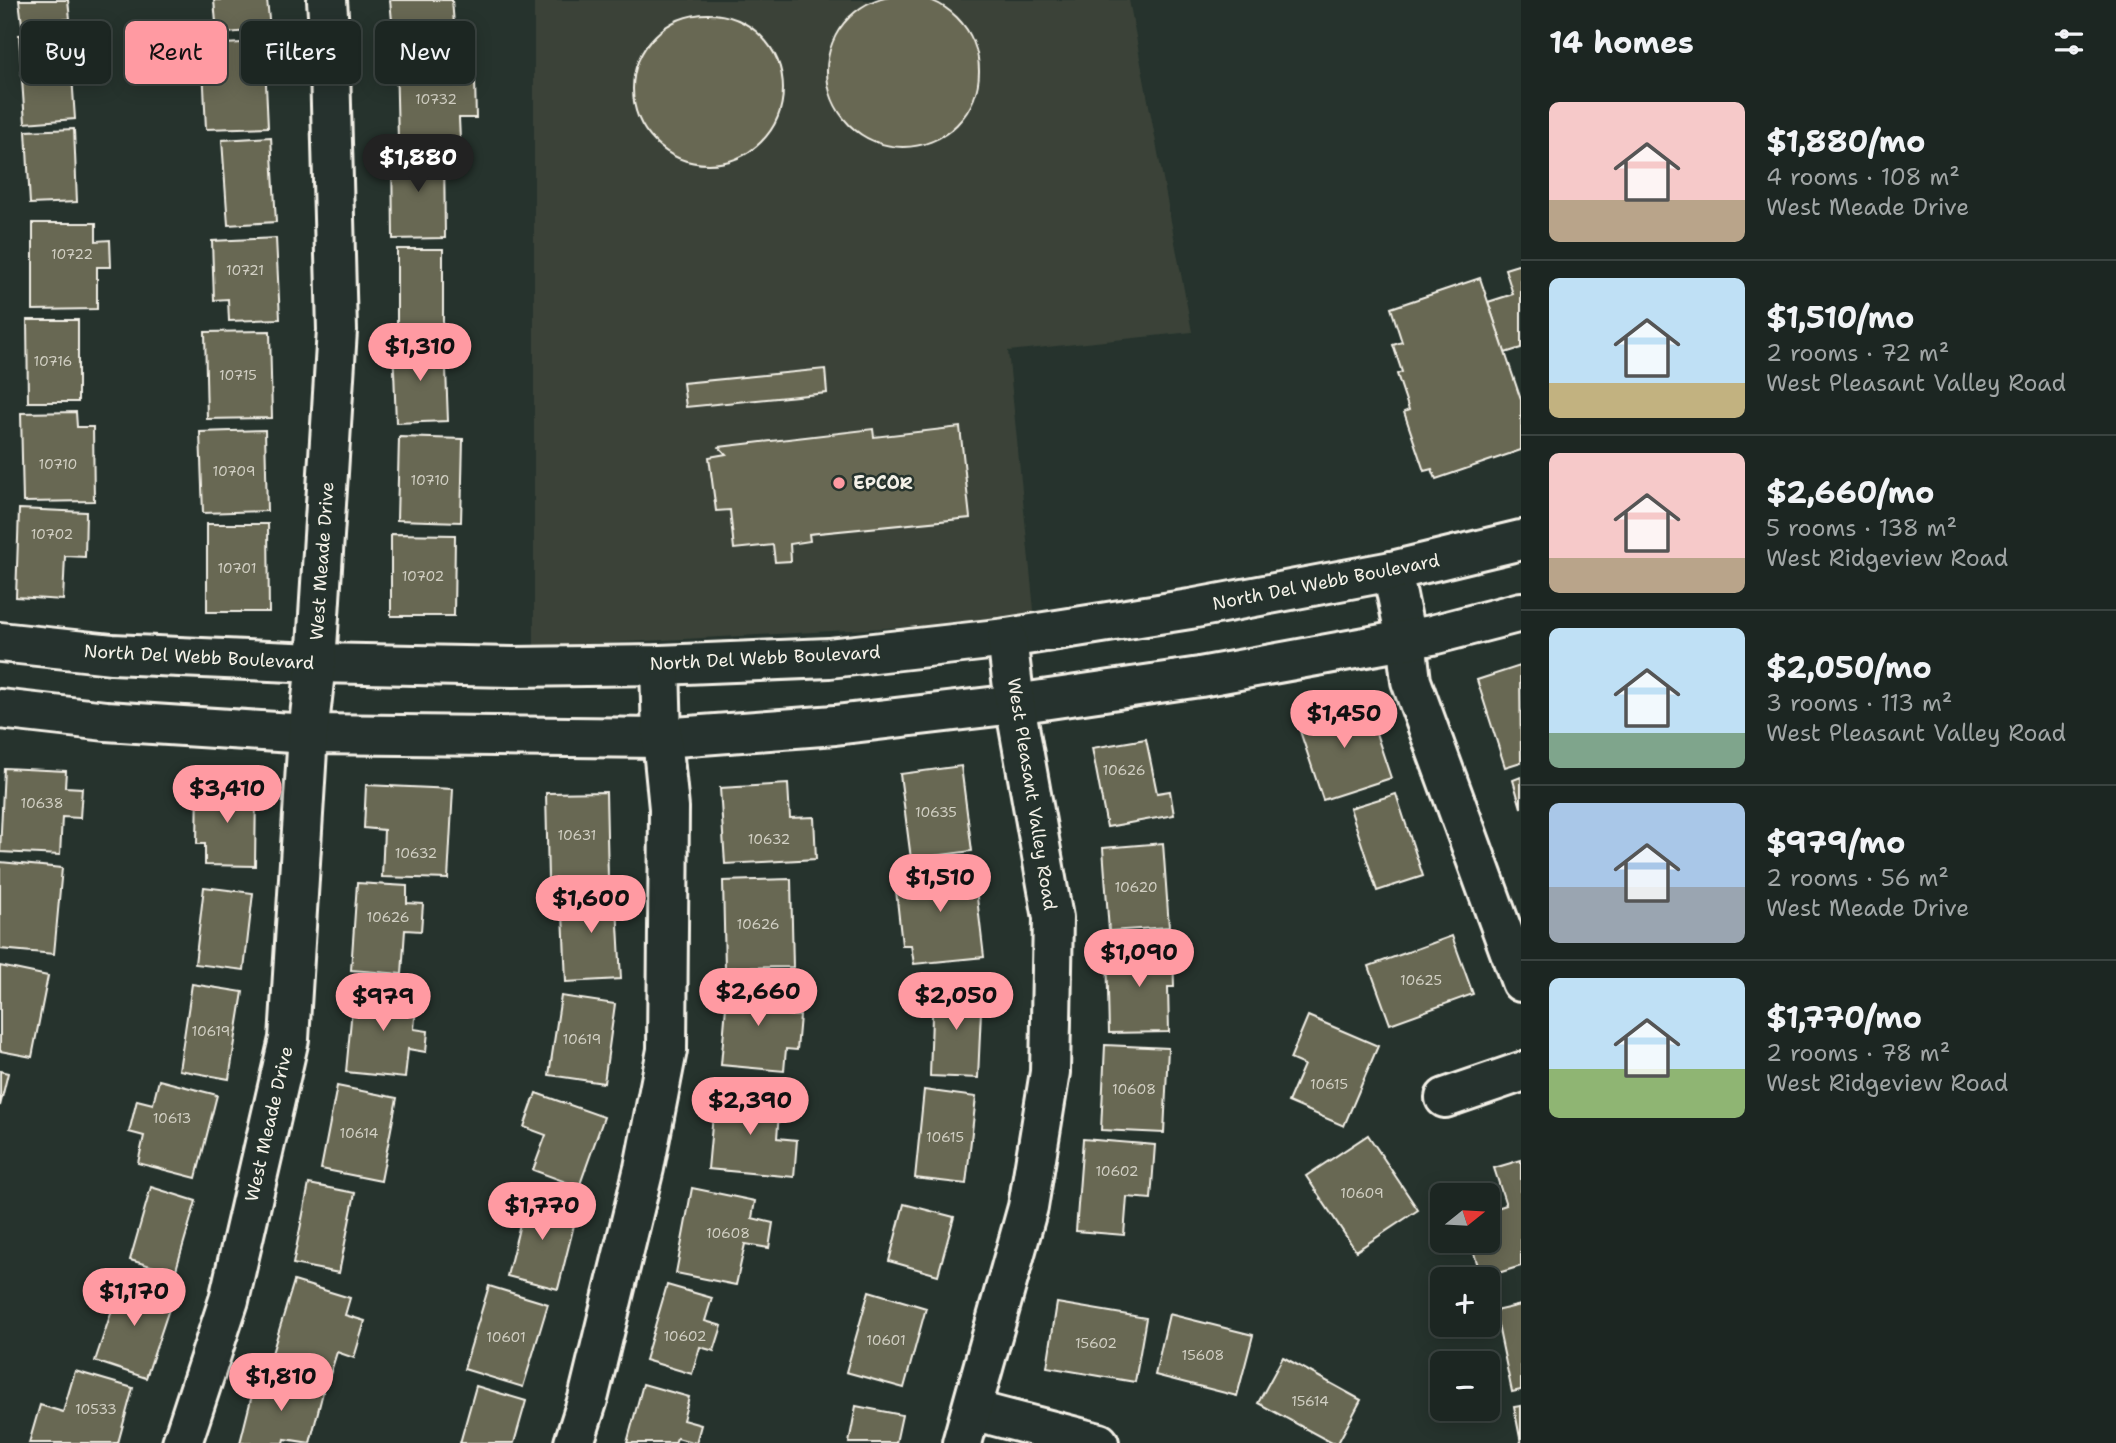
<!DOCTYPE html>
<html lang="en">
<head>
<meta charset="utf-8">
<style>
  body { margin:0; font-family:"Shantell Sans",sans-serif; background:#29322f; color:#f1f3f6; height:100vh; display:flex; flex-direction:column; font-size:26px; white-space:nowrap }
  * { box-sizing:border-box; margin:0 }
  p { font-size:23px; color:#a0a5a5 }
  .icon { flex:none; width:38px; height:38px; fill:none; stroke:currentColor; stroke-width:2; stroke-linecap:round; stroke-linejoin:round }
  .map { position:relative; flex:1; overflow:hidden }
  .sheet { display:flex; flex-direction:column; background:#1c2622; width:595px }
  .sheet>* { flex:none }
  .guide { position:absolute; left:21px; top:21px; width:665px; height:63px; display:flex; gap:14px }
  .needle { width:46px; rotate:72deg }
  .controls { position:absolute; left:1430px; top:1183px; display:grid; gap:14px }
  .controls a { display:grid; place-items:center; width:70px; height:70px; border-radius:10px; background:#1c2622; box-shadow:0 4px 18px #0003,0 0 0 2px #3a4340; font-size:35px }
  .price { position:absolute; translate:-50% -60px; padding:0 16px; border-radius:24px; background:#ff9aa2; color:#111; font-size:23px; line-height:46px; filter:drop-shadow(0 2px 4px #0008) }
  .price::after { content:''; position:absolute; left:50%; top:42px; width:21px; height:16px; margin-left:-10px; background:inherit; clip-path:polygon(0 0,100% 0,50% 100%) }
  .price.on { background:#222; color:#fff }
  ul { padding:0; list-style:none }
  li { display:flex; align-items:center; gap:21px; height:175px; padding:0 28px }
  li+li { border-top:2px solid #3a4340 }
  li span { display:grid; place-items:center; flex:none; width:196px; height:140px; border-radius:10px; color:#555 }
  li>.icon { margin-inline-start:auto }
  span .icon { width:84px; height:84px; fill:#fffc; stroke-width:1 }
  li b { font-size:30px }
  h2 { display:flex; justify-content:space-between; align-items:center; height:84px; padding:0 28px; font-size:30px }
  .tag { padding:0 24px; border-radius:10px; background:#1c2622; box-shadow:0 4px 18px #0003,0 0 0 2px #3a4340; font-size:24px; line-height:63px }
  .tag.on { background:#ff9aa2; color:#111 }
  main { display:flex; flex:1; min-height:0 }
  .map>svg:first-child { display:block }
  .built { fill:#3a4338 }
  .building { fill:#686853; stroke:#f4f1e8; stroke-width:2 }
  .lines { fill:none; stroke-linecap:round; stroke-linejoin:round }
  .minor-casing { stroke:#f4f1e8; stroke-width:44 }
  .minor { stroke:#26332d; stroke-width:38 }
  .poi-dot { fill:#ff9aa2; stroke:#26332d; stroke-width:2.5 }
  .labels { text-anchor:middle; stroke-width:5; stroke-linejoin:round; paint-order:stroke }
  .number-label { font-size:14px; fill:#d1cfc3 }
  .poi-label { font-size:18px; font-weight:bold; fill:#f4f1e8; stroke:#26332d; text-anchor:start }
  .street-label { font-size:18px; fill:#f4f1e8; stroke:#26332d }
</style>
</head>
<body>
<main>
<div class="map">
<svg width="1521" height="1443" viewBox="0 0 1521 1443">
  <rect width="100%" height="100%" fill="#26332d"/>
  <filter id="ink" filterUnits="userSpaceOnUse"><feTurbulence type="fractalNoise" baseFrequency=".0143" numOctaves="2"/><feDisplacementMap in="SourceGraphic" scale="14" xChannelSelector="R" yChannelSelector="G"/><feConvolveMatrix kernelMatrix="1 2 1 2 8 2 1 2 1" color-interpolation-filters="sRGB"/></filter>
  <g filter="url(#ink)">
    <polygon class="built" points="534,0 1129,0 1192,332 1008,351 1035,620 534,647"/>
    <g class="building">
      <circle cx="903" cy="71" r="76"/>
      <polygon points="19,0 68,0 70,19 22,24"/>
      <polygon points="214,0 267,0 270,29 217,34"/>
      <polygon points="390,0 452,0 455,36 394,42"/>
      <circle cx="708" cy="89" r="75"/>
      <polygon points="69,32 75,119 25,123 19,35"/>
      <polygon points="264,42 268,127 206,129 202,45"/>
      <polygon points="463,56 463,80 475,80 476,118 459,118 460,140 398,141 396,57"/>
      <polygon points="74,129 77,202 30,204 26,131"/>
      <polygon points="271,137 276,222 228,225 222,140"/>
      <polygon points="444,150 445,238 393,239 392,151"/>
      <polygon points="33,223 96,223 96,241 110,240 111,267 97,267 97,309 33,310"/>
      <polygon points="276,238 280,319 229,321 228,299 214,300 212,241"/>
      <rect x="397" y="249" width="46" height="77"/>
      <polygon points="1521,264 1521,348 1505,353 1488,302 1513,294 1505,269"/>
      <polygon points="1480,278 1521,400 1521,450 1436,479 1432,469 1424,471 1404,412 1409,410 1397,374 1402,372 1393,345 1402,342 1391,308"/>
      <polygon points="27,320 78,320 78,402 28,402"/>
      <polygon points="270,331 272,418 207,419 205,332"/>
      <polygon points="445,343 448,421 396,423 393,344"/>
      <polygon points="825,369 827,393 686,407 683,383"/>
      <polygon points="76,412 77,427 93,427 94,501 23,502 21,413"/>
      <polygon points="960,427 970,518 809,534 810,541 790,544 791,561 775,562 773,545 734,549 730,510 716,511 709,457 726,454 719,447 873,429 874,437"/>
      <polygon points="265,430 267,511 203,513 200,432"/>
      <polygon points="399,437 463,439 461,522 397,520"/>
      <polygon points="19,509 86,512 85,557 65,556 63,600 16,597"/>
      <polygon points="207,524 268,524 269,612 207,612"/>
      <polygon points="391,534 455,535 454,616 391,616"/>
      <polygon points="1520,666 1521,762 1505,767 1477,680"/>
      <polygon points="1365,700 1391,778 1323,800 1297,722"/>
      <polygon points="1146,739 1157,793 1170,791 1174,815 1107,827 1092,748"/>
      <polygon points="961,766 972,851 911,859 900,774"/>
      <polygon points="4,768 66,771 65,787 82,788 80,818 62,817 60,855 0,852"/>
      <polygon points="1521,777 1521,808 1513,780"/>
      <polygon points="788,784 790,818 814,817 816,859 725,864 720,788"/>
      <polygon points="366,785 453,789 448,879 382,877 384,830 364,828"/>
      <polygon points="198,786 256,787 255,866 205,865 205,844 197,844"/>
      <polygon points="606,792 608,878 548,879 546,793"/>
      <polygon points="1396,794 1423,876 1377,891 1350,808"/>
      <polygon points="1163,843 1169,927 1109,931 1103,848"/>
      <polygon points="0,862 62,868 54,954 0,949"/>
      <polygon points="973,864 984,957 914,964 911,945 902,945 894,872"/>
      <polygon points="791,879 793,967 725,968 723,881"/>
      <polygon points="357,883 407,886 407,903 423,904 421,931 405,930 402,974 351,970"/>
      <polygon points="204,887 253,893 244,970 195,964"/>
      <polygon points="616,888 621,979 566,982 562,890"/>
      <polygon points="1452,936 1473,994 1390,1024 1369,966"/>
      <polygon points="1173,947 1174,987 1168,987 1169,1032 1109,1033 1107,948"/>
      <polygon points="0,966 48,976 32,1057 0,1051"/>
      <polygon points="728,983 790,989 787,1015 800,1016 797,1050 786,1049 784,1071 721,1065"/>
      <polygon points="192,984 243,992 229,1079 179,1070"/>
      <polygon points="933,987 982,989 978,1078 930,1076"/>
      <polygon points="354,988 417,995 414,1029 428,1031 426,1052 408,1049 405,1078 346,1072"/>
      <polygon points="561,996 615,1004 604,1083 549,1075"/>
      <polygon points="1308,1016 1378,1046 1344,1126 1288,1102 1304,1065 1290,1059"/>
      <polygon points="1105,1045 1168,1048 1164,1133 1101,1130"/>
      <polygon points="0,1071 8,1073 0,1106"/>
      <polygon points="159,1080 217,1095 196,1178 138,1163 144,1136 129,1132 137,1100 153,1104"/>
      <polygon points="337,1086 397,1098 381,1181 321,1169"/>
      <polygon points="924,1090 976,1097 966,1184 915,1178"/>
      <polygon points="536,1093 604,1117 579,1187 533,1170 546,1135 524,1127"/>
      <polygon points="715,1093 780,1100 777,1138 797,1140 794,1177 708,1169"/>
      <polygon points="1368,1135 1418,1210 1356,1251 1306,1176"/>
      <polygon points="1083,1139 1155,1145 1151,1199 1127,1197 1124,1235 1076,1231"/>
      <polygon points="1521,1160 1521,1266 1482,1278 1470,1241 1488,1241 1488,1211 1506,1205 1494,1168"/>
      <polygon points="309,1184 355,1193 339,1273 293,1264"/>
      <polygon points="151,1187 196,1201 175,1273 130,1260"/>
      <polygon points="692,1188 755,1201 752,1218 773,1223 769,1248 745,1244 736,1285 676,1273"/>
      <polygon points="527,1196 578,1209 558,1289 507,1276"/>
      <polygon points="904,1204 954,1217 938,1275 889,1261"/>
      <polygon points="123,1277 174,1294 146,1378 95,1361"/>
      <polygon points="294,1281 350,1298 345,1315 365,1321 354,1358 337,1352 329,1378 270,1360"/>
      <polygon points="667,1285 712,1298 705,1321 722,1326 714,1351 700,1347 692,1374 645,1360"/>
      <polygon points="489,1286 548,1304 523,1387 464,1369"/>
      <polygon points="869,1291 926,1308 904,1388 846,1372"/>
      <polygon points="1057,1303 1146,1318 1135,1382 1047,1367"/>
      <polygon points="1521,1305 1521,1390 1512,1392 1495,1311"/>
      <polygon points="1169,1314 1253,1335 1237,1396 1155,1375"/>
      <polygon points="1283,1357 1361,1400 1338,1443 1332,1443 1258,1403"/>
      <polygon points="75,1371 133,1388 118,1443 29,1443 40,1405 63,1412"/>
      <polygon points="257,1375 323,1392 310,1443 285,1439 284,1443 240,1443"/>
      <polygon points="643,1384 689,1397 683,1420 701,1425 696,1443 677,1438 675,1443 627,1443"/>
      <polygon points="476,1386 526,1401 514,1443 460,1443"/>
      <polygon points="856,1406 902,1415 896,1443 849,1443"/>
      <polygon points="1521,1406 1521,1443 1514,1407"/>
    </g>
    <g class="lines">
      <g class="minor-casing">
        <g id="minor">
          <polyline points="1392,571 1406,639 1411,681 1521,982"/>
          <polyline points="0,642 112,654 316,663 513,667 660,665 829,658 1007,638 1190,609 1392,571 1521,540"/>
          <polyline points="0,709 106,721 308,734 662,738 835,725 1015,704 1200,677 1432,635 1521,612"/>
          <polyline points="1445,1098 1521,1072"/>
          <polyline points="972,1410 1099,1443"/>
          <polyline points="182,1443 229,1300 289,1039 308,734 316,663 337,330 329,30 327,0"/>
          <polyline points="574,1443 588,1399 644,1168 667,1050 669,808 662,738 660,665"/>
          <polyline points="962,1443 1028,1207 1050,1072 1053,918 1015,704 1007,638"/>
        </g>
      </g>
      <use href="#minor" class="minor"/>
    </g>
  </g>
  <circle class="poi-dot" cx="839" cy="483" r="7"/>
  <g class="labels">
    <g class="number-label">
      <text x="436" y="104">10732</text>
      <text x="72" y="259">10722</text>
      <text x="245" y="275">10721</text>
      <text x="53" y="366">10716</text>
      <text x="238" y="380">10715</text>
      <text x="58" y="469">10710</text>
      <text x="234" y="476">10709</text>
      <text x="430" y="485">10710</text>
      <text x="52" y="539">10702</text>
      <text x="237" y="573">10701</text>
      <text x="423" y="581">10702</text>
      <text x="1124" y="775">10626</text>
      <text x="42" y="808">10638</text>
      <text x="936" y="817">10635</text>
      <text x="577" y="840">10631</text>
      <text x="769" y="844">10632</text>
      <text x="416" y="858">10632</text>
      <text x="1136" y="892">10620</text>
      <text x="388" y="922">10626</text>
      <text x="758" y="929">10626</text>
      <text x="1421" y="985">10625</text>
      <text x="211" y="1036">10619</text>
      <text x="582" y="1044">10619</text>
      <text x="1329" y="1089">10615</text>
      <text x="1134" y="1094">10608</text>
      <text x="172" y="1123">10613</text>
      <text x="359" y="1138">10614</text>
      <text x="945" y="1142">10615</text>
      <text x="1117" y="1176">10602</text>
      <text x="1362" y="1198">10609</text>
      <text x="728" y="1238">10608</text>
      <text x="685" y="1341">10602</text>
      <text x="506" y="1342">10601</text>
      <text x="886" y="1345">10601</text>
      <text x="1096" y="1348">15602</text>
      <text x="1203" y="1360">15608</text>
      <text x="1310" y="1406">15614</text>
      <text x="96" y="1414">10533</text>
    </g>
    <g class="poi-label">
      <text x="853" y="489">EPCOR</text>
    </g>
    <g class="street-label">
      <text transform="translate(322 561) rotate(-86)" y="6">West Meade Drive</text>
      <text transform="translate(1326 582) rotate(-11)" y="6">North Del Webb Boulevard</text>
      <text transform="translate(199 657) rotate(3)" y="6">North Del Webb Boulevard</text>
      <text transform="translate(765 658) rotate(-3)" y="6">North Del Webb Boulevard</text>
      <text transform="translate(1032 794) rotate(81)" y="6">West Pleasant Valley Road</text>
      <text transform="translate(269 1124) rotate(-77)" y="6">West Meade Drive</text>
    </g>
  </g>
</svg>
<div class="controls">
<a><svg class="needle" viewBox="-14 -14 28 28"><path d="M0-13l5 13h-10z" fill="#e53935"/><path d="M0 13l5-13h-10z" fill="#a0a5a5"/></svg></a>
<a>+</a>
<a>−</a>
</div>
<b class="price on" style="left:418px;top:194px">$1,880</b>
<b class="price" style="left:420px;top:383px">$1,310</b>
<b class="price" style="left:1344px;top:750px">$1,450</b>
<b class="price" style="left:227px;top:825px">$3,410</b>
<b class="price" style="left:940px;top:914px">$1,510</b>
<b class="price" style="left:591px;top:935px">$1,600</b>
<b class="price" style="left:1139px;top:989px">$1,090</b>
<b class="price" style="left:758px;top:1028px">$2,660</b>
<b class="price" style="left:956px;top:1032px">$2,050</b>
<b class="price" style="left:383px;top:1033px">$979</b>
<b class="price" style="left:750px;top:1137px">$2,390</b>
<b class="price" style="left:542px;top:1242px">$1,770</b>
<b class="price" style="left:134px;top:1328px">$1,170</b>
<b class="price" style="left:281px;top:1413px">$1,810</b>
<div class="guide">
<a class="tag">Buy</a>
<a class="tag on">Rent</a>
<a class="tag">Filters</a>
<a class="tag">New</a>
</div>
</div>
<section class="sheet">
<h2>14 homes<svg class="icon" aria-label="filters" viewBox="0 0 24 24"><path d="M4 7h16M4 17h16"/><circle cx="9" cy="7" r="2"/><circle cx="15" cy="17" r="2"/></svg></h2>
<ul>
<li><span style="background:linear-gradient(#f6c9c9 70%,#b9a48a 0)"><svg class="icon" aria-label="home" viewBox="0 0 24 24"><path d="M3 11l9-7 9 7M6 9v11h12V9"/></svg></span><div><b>$1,880/mo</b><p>4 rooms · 108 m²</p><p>West Meade Drive</p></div></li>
<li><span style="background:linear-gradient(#bfe0f5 75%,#c2b280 0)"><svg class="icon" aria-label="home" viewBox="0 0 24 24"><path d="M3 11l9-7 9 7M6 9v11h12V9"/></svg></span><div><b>$1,510/mo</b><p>2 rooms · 72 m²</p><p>West Pleasant Valley Road</p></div></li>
<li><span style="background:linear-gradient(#f6c9c9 75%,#b9a48a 0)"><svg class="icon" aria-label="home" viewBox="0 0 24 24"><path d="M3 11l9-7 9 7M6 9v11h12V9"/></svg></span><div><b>$2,660/mo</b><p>5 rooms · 138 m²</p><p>West Ridgeview Road</p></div></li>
<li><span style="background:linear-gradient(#bfe0f5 75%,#7fa58c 0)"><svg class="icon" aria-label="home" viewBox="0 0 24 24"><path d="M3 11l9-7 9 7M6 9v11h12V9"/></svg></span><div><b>$2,050/mo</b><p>3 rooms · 113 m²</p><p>West Pleasant Valley Road</p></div></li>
<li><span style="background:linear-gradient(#a9c7e8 60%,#9aa5b1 0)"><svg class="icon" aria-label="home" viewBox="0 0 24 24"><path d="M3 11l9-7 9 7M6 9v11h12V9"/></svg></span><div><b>$979/mo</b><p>2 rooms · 56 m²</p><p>West Meade Drive</p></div></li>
<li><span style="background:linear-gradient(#bfe0f5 65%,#8fb573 0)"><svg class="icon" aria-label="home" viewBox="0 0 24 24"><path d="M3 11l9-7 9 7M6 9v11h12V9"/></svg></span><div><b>$1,770/mo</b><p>2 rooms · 78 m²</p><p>West Ridgeview Road</p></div></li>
</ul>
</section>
</main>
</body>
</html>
